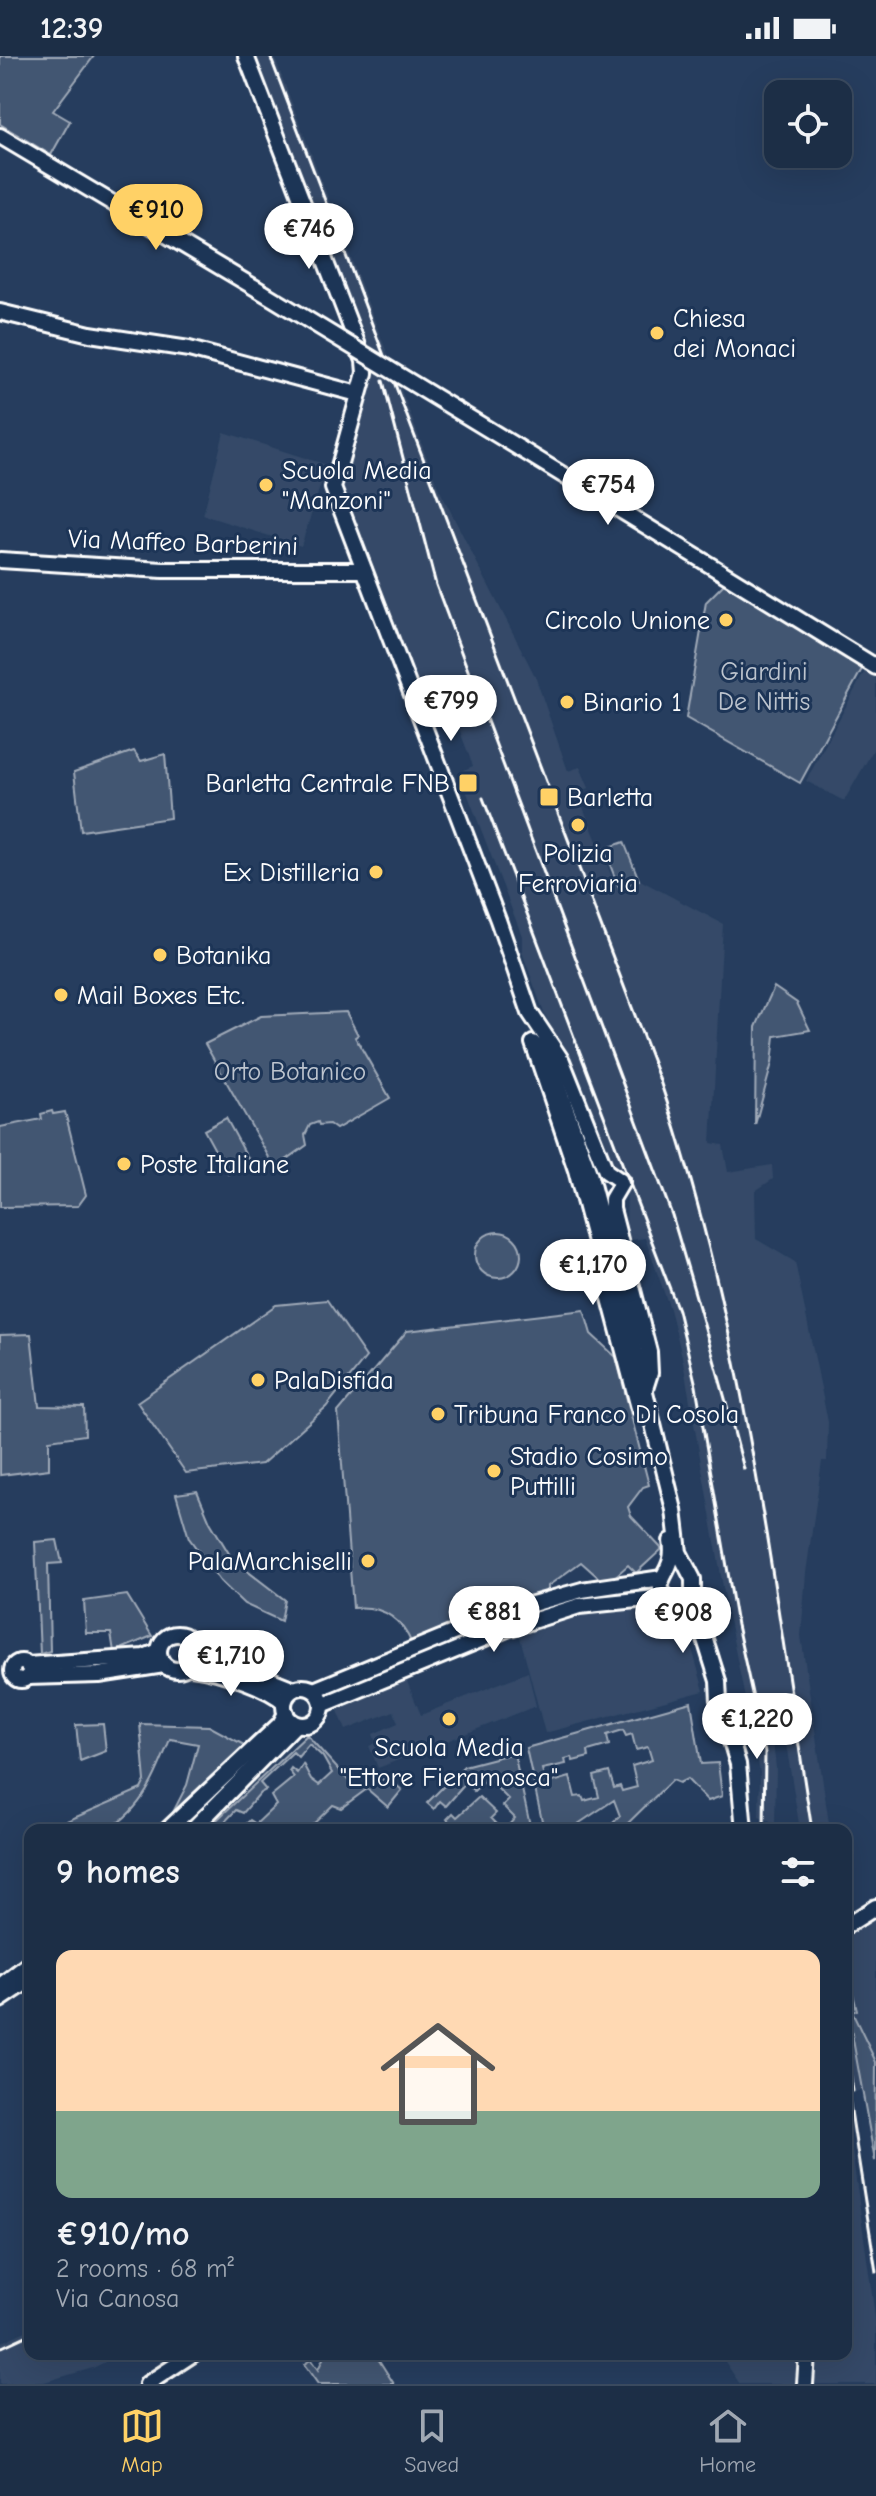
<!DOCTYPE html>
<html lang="en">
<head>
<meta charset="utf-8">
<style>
  body { margin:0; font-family:"Comic Neue",sans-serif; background:#25364d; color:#f1f3f6; height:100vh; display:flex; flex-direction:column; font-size:30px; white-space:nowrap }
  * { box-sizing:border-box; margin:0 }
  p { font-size:26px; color:#a0a8b3 }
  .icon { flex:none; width:44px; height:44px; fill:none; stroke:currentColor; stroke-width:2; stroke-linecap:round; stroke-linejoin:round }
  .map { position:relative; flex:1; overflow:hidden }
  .sheet { position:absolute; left:24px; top:1768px; width:828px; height:536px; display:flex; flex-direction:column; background:#1c2e46; border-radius:16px; box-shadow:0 8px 32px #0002,0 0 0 2px #3a4a5f }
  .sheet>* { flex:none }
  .controls { position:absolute; left:764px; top:24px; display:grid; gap:16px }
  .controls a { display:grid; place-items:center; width:88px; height:88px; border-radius:16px; background:#1c2e46; box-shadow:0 8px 32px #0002,0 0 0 2px #3a4a5f; font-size:40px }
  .price { position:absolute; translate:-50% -68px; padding:0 18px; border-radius:28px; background:#fff; color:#222; font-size:26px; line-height:52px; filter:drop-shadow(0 2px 4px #0008) }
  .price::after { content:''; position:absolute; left:50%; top:48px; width:24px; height:18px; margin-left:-12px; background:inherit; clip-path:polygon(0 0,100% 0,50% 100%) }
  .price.selected { background:#ffd166; color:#111 }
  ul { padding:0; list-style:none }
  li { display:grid; align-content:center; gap:16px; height:424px; padding:0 32px }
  li span { display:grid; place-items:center; height:248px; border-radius:16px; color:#555 }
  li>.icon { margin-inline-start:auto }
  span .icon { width:144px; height:144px; fill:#fffc; stroke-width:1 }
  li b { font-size:34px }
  h2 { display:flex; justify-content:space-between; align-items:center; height:96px; padding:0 32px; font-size:34px }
  .status { display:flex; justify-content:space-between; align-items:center; height:56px; padding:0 40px; background:#1c2e46; direction:ltr }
  .status svg { height:22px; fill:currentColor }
  .menu { display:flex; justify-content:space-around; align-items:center; height:112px; border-top:2px solid #3a4a5f; background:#1c2e46; font-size:22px; color:#a0a8b3 }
  .menu a { display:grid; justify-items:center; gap:4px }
  .menu .selected { color:#ffd166 }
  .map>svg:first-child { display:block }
  .built { fill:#344a68 }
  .green { fill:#425672; stroke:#a0aab8; stroke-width:2; fill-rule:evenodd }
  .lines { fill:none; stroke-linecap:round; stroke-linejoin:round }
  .secondary-casing { stroke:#fff; stroke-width:20 }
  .secondary { stroke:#1d3557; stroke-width:14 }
  .rail { stroke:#fff; stroke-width:3 }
  .secondary-bridge-casing { stroke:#fff; stroke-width:20; stroke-linecap:butt }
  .secondary-bridge { stroke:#1d3557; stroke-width:14 }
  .poi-dot { fill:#ffd166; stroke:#1d3557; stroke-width:3 }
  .labels { text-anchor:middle; stroke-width:6; stroke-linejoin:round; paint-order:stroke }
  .poi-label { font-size:26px; fill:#fff; stroke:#1d3557; text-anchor:start }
  .street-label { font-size:26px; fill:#fff; stroke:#1d3557 }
  .park-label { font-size:26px; fill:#bdc4ce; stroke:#1d3557 }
</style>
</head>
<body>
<div class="status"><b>12:39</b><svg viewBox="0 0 49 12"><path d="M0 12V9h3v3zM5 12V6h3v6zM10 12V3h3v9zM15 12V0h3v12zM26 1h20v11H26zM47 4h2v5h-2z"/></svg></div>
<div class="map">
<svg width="876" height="2328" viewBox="0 0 876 2328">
  <rect width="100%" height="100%" fill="#263d5e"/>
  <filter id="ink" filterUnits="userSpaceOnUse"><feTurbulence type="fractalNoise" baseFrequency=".0125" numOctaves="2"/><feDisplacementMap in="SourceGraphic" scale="16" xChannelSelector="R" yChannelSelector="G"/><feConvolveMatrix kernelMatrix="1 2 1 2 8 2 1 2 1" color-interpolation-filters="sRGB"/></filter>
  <g filter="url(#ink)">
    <g class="built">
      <polygon points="251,0 274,0 438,431 535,620 568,715 580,711 589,732 577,737 617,833 626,836 635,833 640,824 723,868 711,1087 723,1089 728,1116 772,1109 773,1123 755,1135 756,1183 795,1206 828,1366 827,1405 822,1405 806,1517 801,1580 830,1774 800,1774 780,1651 769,1653 776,1712 775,1768 759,1761 760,1716 728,1559 682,1300 670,1253 645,1182 631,1184 626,1175 627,1133 623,1117 617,1117 585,1036 544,957 522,896 522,880 459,716 473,710 453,657 415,631 339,431 372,325 369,304"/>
      <polygon points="224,376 327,409 301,490 203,459"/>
      <polygon points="867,611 876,616 876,689 844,745 806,725"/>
      <polygon points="661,1547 666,1556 678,1560 685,1568 704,1635 545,1677 518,1573 567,1560"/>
      <polygon points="528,1616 536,1650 378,1712 369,1690 376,1687 373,1678 398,1667 394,1655 346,1674 336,1650 406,1623 421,1659"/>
      <polygon points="876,1861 876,2108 863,2033 846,2040 846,1880"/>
      <polygon points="846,2052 876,2268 876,2328 740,2328 720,2298 846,2298"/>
      <polygon points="30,2273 30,2298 121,2298 93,2312 44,2326 0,2328 0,2287"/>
    </g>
    <g class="green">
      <polygon points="0,0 94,0 53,55 70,65 51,99 0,68"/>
      <polygon points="724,528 863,611 800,727 686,662 706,546"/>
      <polygon points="134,695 141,705 165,698 170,762 81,775 74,716"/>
      <polygon points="624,786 639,824 619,832 604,793"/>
      <polygon points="774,931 797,947 810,974 775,980 772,1007 755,1069 756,971"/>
      <polygon points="346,956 358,979 355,981 390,1042 336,1073 329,1068 319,1069 318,1066 310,1069 305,1079 307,1089 275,1112 205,988 261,960"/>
      <polygon points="52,1055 53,1058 65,1056 86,1139 78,1150 0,1151 0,1071 42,1063 41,1058"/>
      <polygon points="226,1062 250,1106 228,1118 204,1074"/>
      <circle cx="498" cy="1199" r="23"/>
      <polygon points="327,1244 366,1301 326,1351 262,1408 186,1417 137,1346 276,1249"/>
      <path d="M584,1254L591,1278L616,1301L649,1429L643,1431L628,1451L631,1460L662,1493L636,1517L628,1509L610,1525L599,1522L581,1506L548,1530V1537L412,1588C401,1562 382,1549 353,1552L338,1356L407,1275Z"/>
      <polygon points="31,1278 39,1350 84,1351 85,1379 49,1384 49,1413 0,1419 0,1279"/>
      <polygon points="197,1435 210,1466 233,1504 285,1544 281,1565 244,1548 220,1525 189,1482 176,1438"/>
      <polygon points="57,1484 62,1507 48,1508 50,1595 40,1598 35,1486"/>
      <polygon points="127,1539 152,1580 114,1596 111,1577 86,1577 84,1545"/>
      <path d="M691,1646L701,1708L718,1707L722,1740L708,1745L687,1723L679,1727L672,1724L621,1774H606L620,1760L614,1744L569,1774H544L526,1692ZM623,1674L626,1680L632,1678L636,1694L648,1691L652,1704L632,1710L637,1731L622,1735L620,1730L614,1732L609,1716L594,1720L599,1741L584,1745L582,1740L575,1741L570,1721L546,1728L542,1713L566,1708L565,1703L572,1701L573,1705L589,1701L588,1695L609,1689L607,1679Z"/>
      <polygon points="103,1668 106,1695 80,1705 76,1669"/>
      <path d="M140,1668L209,1670L246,1690L168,1766L187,1729L198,1688L170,1683C157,1717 143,1754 108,1773C97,1778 60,1774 46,1774L141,1733L145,1725Z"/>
      <polygon points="307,1679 354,1731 388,1722 402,1734 388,1751 367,1733 341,1752 333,1749 307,1774 240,1774 250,1764 256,1768 276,1749 271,1740 294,1721 289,1715 291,1712 297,1717 303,1708 311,1723 319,1729 332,1717 323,1701 309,1688 298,1701 293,1696 260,1727 266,1734 260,1737 243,1757 236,1754 217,1774 206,1774"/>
      <polygon points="514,1697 531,1774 511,1774 507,1771 515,1762 503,1750 509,1744 487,1722 474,1735 466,1727 446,1750 440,1745 434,1753 427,1747 464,1710"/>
      <polygon points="479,1741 496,1757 491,1762 498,1769 490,1774 447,1774 452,1769 447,1763 453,1757 457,1761"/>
      <polygon points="846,1910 857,1954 852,1956 876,2006 875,2105 846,1945"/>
      <polygon points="325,2298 375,2298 394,2328 318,2328 304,2308 311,2304 318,2314"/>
    </g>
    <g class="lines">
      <g class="secondary-casing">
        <g id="secondary">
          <polyline points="246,0 364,305 365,317 333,432 498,864 530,957 562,1005 606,1115 622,1126 612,1143 612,1153 649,1296 650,1317 644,1336"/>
          <polyline points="0,80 264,237"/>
          <polyline points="0,256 90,278 189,293 358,338"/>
          <polyline points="519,392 876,611"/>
          <polyline points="0,504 163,514 364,514"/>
          <polyline points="533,987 576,1114 639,1352"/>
          <polyline points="543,989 589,1117 619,1230 674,1454 679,1496 693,1523 693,1545 718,1625 719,1645 738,1708 744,1774"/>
          <path d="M671,1485C676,1513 658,1519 661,1533C664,1544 677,1545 684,1553C689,1557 691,1564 693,1570"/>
          <circle cx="177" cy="1596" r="18"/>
          <polyline points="196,1594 294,1633"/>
          <circle cx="21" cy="1615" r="9"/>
          <polyline points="27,1609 144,1601 159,1595"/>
          <path d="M188,1611C212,1612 267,1630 284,1646"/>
          <polyline points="27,1621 99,1619 164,1609"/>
          <circle cx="303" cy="1650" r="19"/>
          <polyline points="314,1634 504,1556 582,1534 662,1522"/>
          <polyline points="322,1649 507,1573 579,1550 666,1541"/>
          <polyline points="167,1774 280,1668 286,1657"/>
          <polyline points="192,1774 296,1668"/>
          <polyline points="846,1870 876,1851"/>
          <polyline points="0,1930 30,1907"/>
          <polyline points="0,1944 30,1924"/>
          <polyline points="147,2328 193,2298"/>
          <polyline points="805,2328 807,2298"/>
        </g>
      </g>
      <use href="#secondary" class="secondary"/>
      <g class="rail">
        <path d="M270,0L660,1025C743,1267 772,1523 812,1774"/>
        <path d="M383,325L436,529L672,1159C697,1244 722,1328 744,1413"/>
        <polyline points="483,742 678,1254 696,1330 737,1569 765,1697 764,1774"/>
        <polyline points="846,1990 853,2035"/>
        <polyline points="846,2023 876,2216"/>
        <polyline points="0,2292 30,2278"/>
      </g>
      <g class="secondary-bridge-casing">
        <polyline id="secondary-bridge" points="264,237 519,392"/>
      </g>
      <use href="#secondary-bridge" class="secondary-bridge"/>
    </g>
  </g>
  <g class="poi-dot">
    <circle cx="657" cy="277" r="8"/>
    <circle cx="266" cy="429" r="8"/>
    <circle cx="726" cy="564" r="8"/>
    <circle cx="567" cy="646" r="8"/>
    <rect x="458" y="717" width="20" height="20" rx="4"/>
    <rect x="539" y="731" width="20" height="20" rx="4"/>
    <circle cx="578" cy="769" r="8"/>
    <circle cx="376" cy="816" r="8"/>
    <circle cx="160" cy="899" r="8"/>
    <circle cx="61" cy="939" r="8"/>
    <circle cx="124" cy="1108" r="8"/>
    <circle cx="258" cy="1324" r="8"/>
    <circle cx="438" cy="1358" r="8"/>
    <circle cx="494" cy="1415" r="8"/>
    <circle cx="368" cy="1505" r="8"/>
    <circle cx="449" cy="1663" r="8"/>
  </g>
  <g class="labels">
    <g class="poi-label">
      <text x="673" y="271">Chiesa<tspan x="673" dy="30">dei Monaci</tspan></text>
      <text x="282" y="423">Scuola Media<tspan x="282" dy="30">"Manzoni"</tspan></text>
      <text x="710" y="573" text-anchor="end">Circolo Unione</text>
      <text x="583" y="655">Binario 1</text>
      <text x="450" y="736" text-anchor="end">Barletta Centrale FNB</text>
      <text x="567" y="750">Barletta</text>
      <text x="578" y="806" text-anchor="middle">Polizia<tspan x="578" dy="30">Ferroviaria</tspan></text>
      <text x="360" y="825" text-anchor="end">Ex Distilleria</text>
      <text x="176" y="908">Botanika</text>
      <text x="77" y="948">Mail Boxes Etc.</text>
      <text x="140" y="1117">Poste Italiane</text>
      <text x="274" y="1333">PalaDisfida</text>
      <text x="454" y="1367">Tribuna Franco Di Cosola</text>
      <text x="510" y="1409">Stadio Cosimo<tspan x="510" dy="30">Puttilli</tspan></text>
      <text x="352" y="1514" text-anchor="end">PalaMarchiselli</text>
      <text x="449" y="1700" text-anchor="middle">Scuola Media<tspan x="449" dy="30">"Ettore Fieramosca"</tspan></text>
    </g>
    <g class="street-label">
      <text transform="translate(183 486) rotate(2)" y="9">Via Maffeo Barberini</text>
    </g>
    <g class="park-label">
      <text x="764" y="624">Giardini<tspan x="764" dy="30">De Nittis</tspan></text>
      <text x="290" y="1024">Orto Botanico</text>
    </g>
  </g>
</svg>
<div class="controls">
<a><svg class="icon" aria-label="locate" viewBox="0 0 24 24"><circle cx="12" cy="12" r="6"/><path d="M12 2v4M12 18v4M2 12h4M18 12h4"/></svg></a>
</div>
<b class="price selected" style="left:156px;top:196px">€910</b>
<b class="price" style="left:309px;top:215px">€746</b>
<b class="price" style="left:608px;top:471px">€754</b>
<b class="price" style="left:451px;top:687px">€799</b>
<b class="price" style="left:593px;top:1251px">€1,170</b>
<b class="price" style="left:494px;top:1598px">€881</b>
<b class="price" style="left:683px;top:1599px">€908</b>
<b class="price" style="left:231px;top:1642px">€1,710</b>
<b class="price" style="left:757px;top:1705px">€1,220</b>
<section class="sheet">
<h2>9 homes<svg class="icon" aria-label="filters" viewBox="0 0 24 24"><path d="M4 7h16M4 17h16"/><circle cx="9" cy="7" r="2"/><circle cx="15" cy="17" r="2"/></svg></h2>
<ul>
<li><span style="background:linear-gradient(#ffd9b3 65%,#7fa58c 0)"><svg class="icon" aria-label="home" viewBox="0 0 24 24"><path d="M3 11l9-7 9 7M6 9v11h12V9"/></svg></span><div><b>€910/mo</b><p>2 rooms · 68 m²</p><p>Via Canosa</p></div></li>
</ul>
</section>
</div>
<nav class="menu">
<a class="selected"><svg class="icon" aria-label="map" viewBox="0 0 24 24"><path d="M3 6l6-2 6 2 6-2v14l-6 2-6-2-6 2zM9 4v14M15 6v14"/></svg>Map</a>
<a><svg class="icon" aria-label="saved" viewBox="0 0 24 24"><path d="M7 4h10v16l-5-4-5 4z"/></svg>Saved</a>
<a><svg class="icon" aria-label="home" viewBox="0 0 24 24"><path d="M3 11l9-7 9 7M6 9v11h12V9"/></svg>Home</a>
</nav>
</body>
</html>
